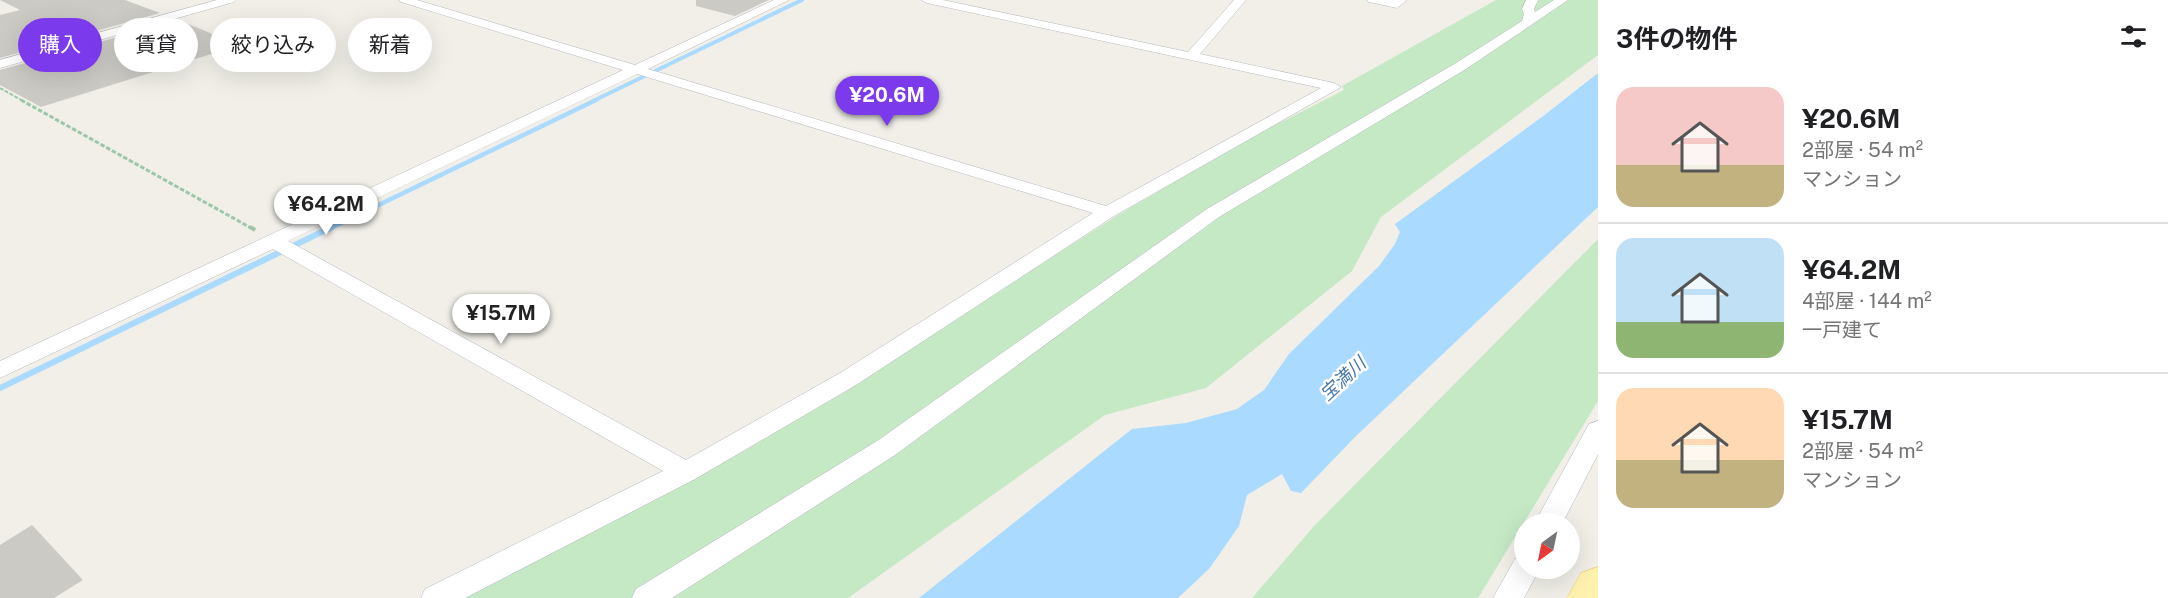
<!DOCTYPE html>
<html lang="ja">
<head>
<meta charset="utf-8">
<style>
  body { margin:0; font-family:"Public Sans","Noto Sans JP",sans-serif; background:#f2f2f2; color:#202124; height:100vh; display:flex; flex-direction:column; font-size:22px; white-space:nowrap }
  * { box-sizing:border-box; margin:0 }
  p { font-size:20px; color:#757577 }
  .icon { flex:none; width:33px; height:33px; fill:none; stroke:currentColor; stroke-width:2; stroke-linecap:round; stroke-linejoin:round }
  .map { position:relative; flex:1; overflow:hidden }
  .drawer { display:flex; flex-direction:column; background:#fff; width:570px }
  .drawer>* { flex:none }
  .banner { position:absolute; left:18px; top:18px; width:570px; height:54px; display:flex; gap:12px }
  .needle { width:39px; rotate:213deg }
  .controls { position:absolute; left:1514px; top:513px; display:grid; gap:12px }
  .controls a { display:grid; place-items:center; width:66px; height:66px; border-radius:50%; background:#fff; box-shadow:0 6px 24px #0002; font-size:30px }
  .price { position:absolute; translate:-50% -51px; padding:0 14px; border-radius:21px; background:#fff; color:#222; font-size:20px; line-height:39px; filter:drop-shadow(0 2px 3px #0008) }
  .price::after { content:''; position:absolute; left:50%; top:36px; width:18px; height:14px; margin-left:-9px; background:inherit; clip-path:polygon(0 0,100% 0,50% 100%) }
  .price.active { background:#7c3aed; color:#fff }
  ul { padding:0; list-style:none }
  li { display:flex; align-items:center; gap:18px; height:150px; padding:0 18px }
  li+li { border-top:2px solid #e0e0e0 }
  li span { display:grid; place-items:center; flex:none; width:168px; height:120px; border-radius:18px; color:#555 }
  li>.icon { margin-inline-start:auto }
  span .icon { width:72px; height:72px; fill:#fffc; stroke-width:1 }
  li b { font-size:26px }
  h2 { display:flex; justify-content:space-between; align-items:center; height:72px; padding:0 18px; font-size:26px }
  .pill { padding:0 21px; border-radius:27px; background:#fff; box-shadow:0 6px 24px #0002; font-size:21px; line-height:54px }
  .pill.active { background:#7c3aed; color:#fff }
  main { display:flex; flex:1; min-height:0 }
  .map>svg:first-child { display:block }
  .green { fill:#c5e8c5 }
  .water { fill:#aadaff }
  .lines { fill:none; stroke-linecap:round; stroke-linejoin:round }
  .stream-far2 { stroke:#aadaff; stroke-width:4 }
  .stream-far1 { stroke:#aadaff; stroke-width:4.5 }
  .stream { stroke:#aadaff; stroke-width:6 }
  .building { fill:#cccac5 }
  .street-casing { stroke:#b5b8bc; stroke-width:1 }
  .primary-casing { stroke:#f2c960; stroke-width:1 }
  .path-far2 { stroke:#9cc7a9; stroke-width:2; stroke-dasharray:4 1.5; stroke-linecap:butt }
  .path-far1 { stroke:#9cc7a9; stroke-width:3; stroke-dasharray:4.5 2; stroke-linecap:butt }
  .path { stroke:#9cc7a9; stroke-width:4; stroke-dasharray:6 3; stroke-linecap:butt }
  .street { fill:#fff; fill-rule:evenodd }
  .primary { fill:#fff2af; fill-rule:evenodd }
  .labels { text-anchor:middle; stroke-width:5; stroke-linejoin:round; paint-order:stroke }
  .water-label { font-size:18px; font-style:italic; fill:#4174aa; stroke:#fff }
</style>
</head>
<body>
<main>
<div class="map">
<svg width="1598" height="598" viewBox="0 0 1598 598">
  <rect width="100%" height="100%" fill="#f1efe8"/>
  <g class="green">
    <polygon points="1496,0 1598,0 1598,55 1381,217 1352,271 1206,388 1105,415 848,598 458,598 854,384 1118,215 1244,141 1344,90 1342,86"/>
    <polygon points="1598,239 1598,401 1478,598 1252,598 1315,525"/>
  </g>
  <polygon class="water" points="1598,73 1598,207 1355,437 1301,493 1291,491 1282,474 1247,495 1239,526 1209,569 1178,598 919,598 1132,429 1186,423 1237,409 1264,390 1289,354 1379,266 1395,244 1400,232 1395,224 1542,117"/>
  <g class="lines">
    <polyline class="stream-far2" points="593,101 802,0"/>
    <polyline class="stream-far1" points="329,229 596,100"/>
    <polyline class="stream" points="0,388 332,227"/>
  </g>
  <g class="building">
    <polygon points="0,0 125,0 160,13 0,58 0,15 20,10"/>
    <polygon points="696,0 769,0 735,16 696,6"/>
    <polygon points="178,20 240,45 41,107 0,85 0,70"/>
    <polygon points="32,525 83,580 54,598 0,598 0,545"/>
  </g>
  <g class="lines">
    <g class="street-casing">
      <g id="street">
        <polygon points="217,0 236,0 234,2 0,68 0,60"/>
        <path d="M399,0H417L635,65L774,0H789L648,69L1106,206L1321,88L927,3L921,0H943L1188,52L1234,0H1246L1200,54L1334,83L1341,87L1114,216L856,385L695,479L465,598H421L425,589L663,471L273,249L0,378V361L623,70L401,2ZM637,74L1093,213L840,373L686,460L288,241Z"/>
        <polygon points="1367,0 1407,0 1397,8 1369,2"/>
        <polygon points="1526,0 1538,0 1534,9 1535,12 1554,0 1568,0 1466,69 1219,217 895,455 672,598 632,598 636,589 877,441 1207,209 1456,63 1522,21 1524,14 1522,9"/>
        <polygon points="1598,421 1598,454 1562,524 1534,524 1589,424"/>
        <polygon points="1524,556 1524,568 1540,568 1524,598 1493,598 1515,559"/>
      </g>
    </g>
    <g class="primary-casing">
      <polygon id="primary" points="1598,567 1598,598 1567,598 1581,573"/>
    </g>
    <polyline class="path-far2" points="0,88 23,101"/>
    <polyline class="path-far1" points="21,100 253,229"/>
    <polyline class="path" points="250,227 257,231"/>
    <use href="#street" class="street"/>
    <use href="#primary" class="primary"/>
  </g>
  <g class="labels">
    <g class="water-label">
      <text transform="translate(1343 379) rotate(-43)" y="6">宝満川</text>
    </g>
  </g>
</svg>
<div class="controls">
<a><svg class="needle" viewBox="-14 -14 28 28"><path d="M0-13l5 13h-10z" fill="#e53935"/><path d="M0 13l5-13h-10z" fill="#757577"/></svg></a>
</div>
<b class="price active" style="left:887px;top:127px">¥20.6M</b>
<b class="price" style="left:326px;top:236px">¥64.2M</b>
<b class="price" style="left:501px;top:345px">¥15.7M</b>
<div class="banner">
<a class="pill active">購入</a>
<a class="pill">賃貸</a>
<a class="pill">絞り込み</a>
<a class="pill">新着</a>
</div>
</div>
<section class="drawer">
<h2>3件の物件<svg class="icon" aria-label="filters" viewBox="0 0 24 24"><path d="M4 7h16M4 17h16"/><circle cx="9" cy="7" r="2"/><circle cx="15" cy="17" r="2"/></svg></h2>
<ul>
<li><span style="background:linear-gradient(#f6c9c9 65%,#c2b280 0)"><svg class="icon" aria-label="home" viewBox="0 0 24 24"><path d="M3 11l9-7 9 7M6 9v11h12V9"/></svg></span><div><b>¥20.6M</b><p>2部屋 · 54 m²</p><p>マンション</p></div></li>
<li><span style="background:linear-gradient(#bfe0f5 70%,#8fb573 0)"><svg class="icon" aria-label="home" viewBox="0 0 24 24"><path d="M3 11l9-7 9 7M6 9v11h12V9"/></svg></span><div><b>¥64.2M</b><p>4部屋 · 144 m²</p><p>一戸建て</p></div></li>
<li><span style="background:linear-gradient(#ffd9b3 60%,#c2b280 0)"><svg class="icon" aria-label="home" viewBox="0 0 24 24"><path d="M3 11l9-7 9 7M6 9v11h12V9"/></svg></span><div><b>¥15.7M</b><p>2部屋 · 54 m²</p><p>マンション</p></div></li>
</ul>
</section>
</main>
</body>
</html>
